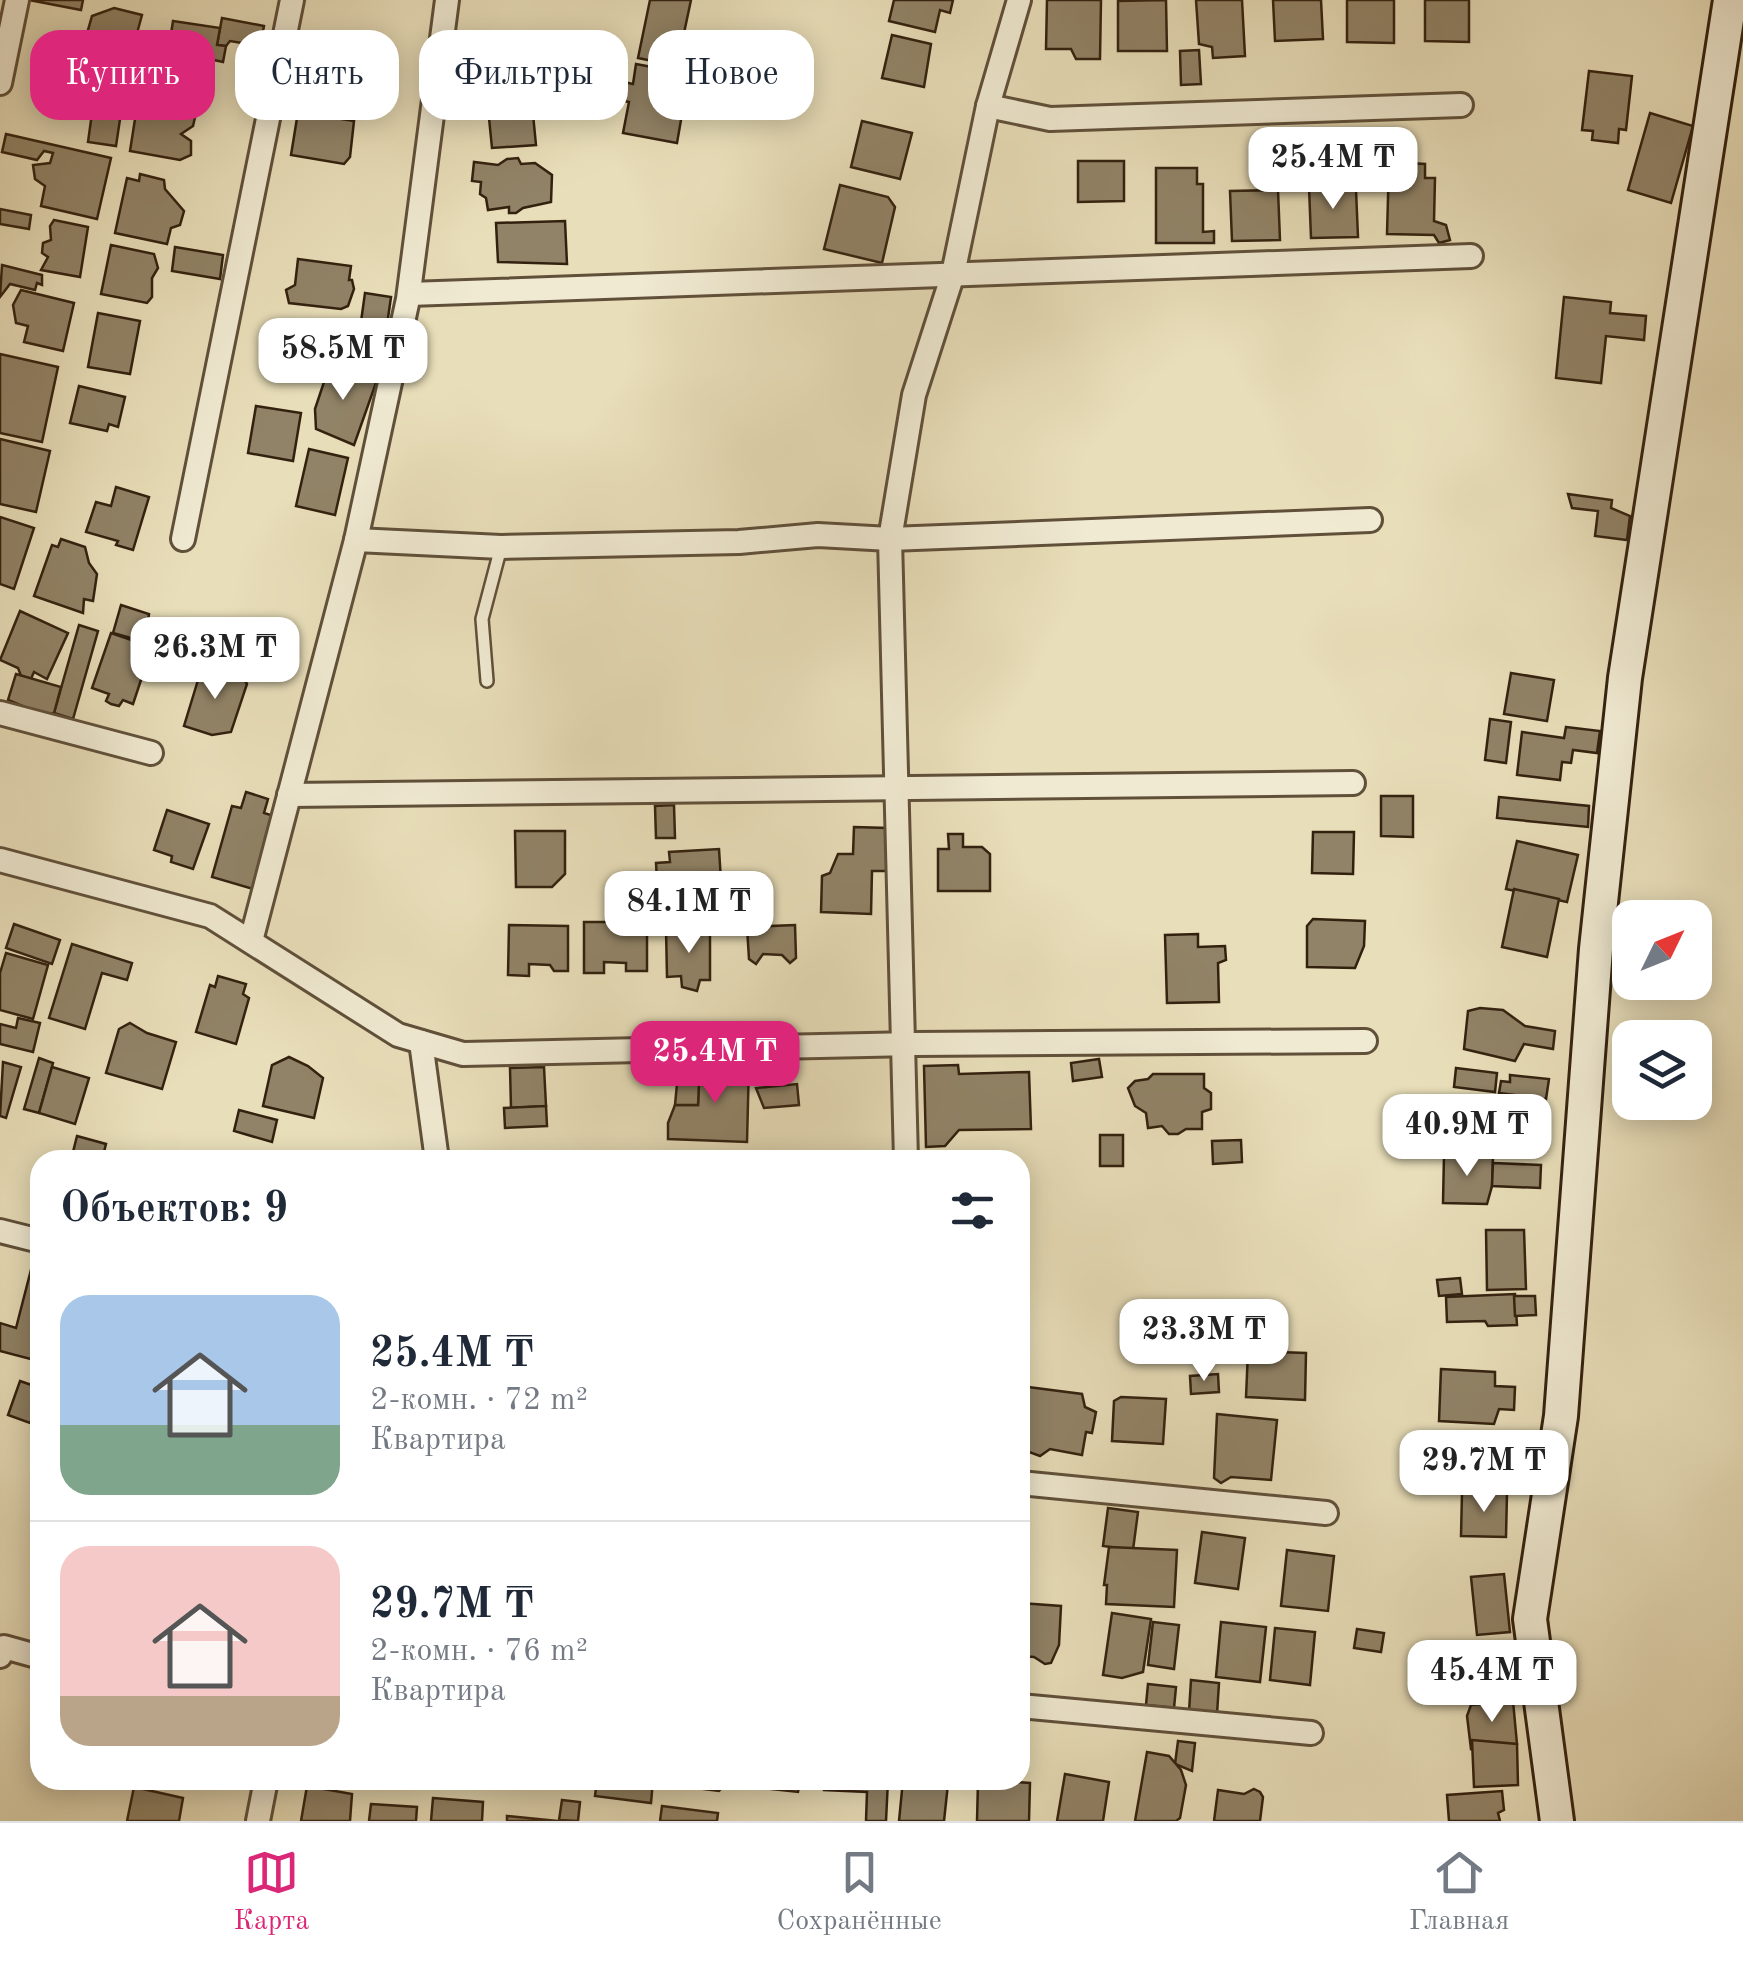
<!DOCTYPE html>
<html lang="ru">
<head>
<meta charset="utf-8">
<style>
  body { margin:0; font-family:"Old Standard TT",serif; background:#f2f2f3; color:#1f2937; height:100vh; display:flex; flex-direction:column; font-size:38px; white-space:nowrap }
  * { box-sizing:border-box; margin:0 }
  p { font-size:32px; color:#747a83 }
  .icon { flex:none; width:55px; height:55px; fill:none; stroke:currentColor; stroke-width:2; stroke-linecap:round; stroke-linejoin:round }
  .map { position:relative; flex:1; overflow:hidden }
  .side { position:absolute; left:30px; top:1150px; width:1000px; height:640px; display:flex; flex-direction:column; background:#fff; border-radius:30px; box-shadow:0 5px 25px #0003 }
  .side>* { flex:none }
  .hud { position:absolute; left:30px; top:30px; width:1000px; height:90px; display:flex; gap:20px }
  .needle { width:65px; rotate:47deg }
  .controls { position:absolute; left:1612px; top:900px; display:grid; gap:20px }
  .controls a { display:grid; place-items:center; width:100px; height:100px; border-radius:20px; background:#fff; box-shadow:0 5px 25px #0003; font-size:50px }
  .price { position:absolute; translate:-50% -85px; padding:0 22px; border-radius:20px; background:#fff; color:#222; font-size:32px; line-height:65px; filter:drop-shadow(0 2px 5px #0008) }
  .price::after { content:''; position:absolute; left:50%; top:60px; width:30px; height:22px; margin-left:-15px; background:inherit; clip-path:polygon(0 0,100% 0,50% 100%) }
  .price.current { background:#db2777; color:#fff }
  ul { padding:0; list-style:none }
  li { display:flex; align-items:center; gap:30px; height:250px; padding:0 30px }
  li+li { border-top:2px solid #e0e1e3 }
  li span { display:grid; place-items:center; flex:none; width:280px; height:200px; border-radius:30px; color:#555 }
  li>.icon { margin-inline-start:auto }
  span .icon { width:120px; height:120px; fill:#fffc; stroke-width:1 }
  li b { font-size:42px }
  h2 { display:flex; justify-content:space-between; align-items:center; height:120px; padding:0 30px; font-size:42px }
  .pill { padding:0 35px; border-radius:30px; background:#fff; box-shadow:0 5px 25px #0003; font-size:35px; line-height:90px }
  .pill.current { background:#db2777; color:#fff }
  .dock { display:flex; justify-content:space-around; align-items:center; height:140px; border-top:2px solid #e0e1e3; background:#fff; font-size:28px; color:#747a83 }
  .dock a { display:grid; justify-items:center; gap:5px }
  .dock .current { color:#db2777 }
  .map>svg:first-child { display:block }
  .building { fill:#918367; stroke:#33210f; stroke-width:2.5 }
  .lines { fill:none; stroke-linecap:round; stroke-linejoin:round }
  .lane-casing { stroke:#60503a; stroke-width:16 }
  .street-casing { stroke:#60503a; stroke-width:28 }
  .secondary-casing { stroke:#33210f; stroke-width:38 }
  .lane { stroke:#f0ead2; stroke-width:11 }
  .street { stroke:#f0ead2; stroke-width:22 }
  .secondary { stroke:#f0ead2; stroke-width:32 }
</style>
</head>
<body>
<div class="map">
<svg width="1743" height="1821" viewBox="0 0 1743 1821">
  <rect width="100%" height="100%" fill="#e8deb9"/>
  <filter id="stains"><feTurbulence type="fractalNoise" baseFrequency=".002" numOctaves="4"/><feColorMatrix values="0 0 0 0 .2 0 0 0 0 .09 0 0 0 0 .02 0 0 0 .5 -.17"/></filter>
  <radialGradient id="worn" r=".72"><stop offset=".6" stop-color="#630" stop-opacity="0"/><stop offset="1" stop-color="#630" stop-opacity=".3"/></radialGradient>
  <g class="building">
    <polygon points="29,0 83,0 81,10"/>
    <polygon points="650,0 691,0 677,66 638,58"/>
    <polygon points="894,0 953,0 950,13 940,10 935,32 889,21"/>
    <polygon points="1047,0 1101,0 1100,59 1076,59 1071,49 1046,49"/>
    <polygon points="1166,0 1167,51 1118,51 1118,1"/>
    <polygon points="1196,0 1242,0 1245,56 1213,58 1212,47 1199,44"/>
    <polygon points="1273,0 1321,0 1323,39 1275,41"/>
    <polygon points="1347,0 1394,0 1394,43 1347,42"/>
    <polygon points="1425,0 1469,0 1469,42 1425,41"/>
    <polygon points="114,8 142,15 128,66 110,72 87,60 92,49 88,30 92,16"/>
    <polygon points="222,18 264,26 260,46 230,41 226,46 217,45"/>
    <polygon points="173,21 220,28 217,45 226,46 223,62 214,60 212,73 166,66"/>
    <polygon points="892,35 931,44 924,87 882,78"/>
    <polygon points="492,42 565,42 566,94 501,95 501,79 493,73"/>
    <polygon points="300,45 396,65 389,100 293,80"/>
    <polygon points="1199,50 1201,84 1181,85 1180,51"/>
    <polygon points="636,64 689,74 677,143 623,133 629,102 620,100 624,82 633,84"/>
    <polygon points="82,71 126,79 116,146 88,142 92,113 79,111 74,90 75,80"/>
    <polygon points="1589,71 1632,76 1626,130 1619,129 1618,143 1592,140 1593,131 1582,130"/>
    <polygon points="138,100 188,108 196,113 193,126 181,134 191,141 191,155 180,160 130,151"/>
    <polygon points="532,104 536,145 492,148 488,108"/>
    <polygon points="298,112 354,121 350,157 344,164 291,155"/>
    <polygon points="1650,113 1693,126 1671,203 1628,190"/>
    <polygon points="862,121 912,133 900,179 851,167"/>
    <polygon points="6,134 111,158 97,219 41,206 45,186 35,179 33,165 50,163 53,153 44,151 37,160 2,152"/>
    <polygon points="518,158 521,164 535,163 552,175 551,202 523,208 516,213 509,213 509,207 488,210 486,198 480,194 481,182 472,181 474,162 498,165 507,159"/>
    <polygon points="1078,161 1124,161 1124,201 1078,202"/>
    <polygon points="1389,162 1425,164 1425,178 1435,178 1434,221 1446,225 1450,240 1439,243 1434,235 1387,234"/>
    <polygon points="1156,168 1197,168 1197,184 1203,184 1203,232 1214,231 1214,243 1156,243"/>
    <polygon points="140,174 164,180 165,189 184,211 180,225 171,228 167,244 115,233 127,178 139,181"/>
    <polygon points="1335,179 1343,182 1343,191 1356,190 1358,237 1311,238 1309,187 1333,187"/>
    <polygon points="840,185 888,197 895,207 882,263 824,249"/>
    <polygon points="1278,190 1280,240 1232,241 1230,191"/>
    <polygon points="0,209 31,215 29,229 0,224"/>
    <polygon points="54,220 88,227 80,277 41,270 48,257 42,253 43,243 51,240 50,226"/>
    <polygon points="565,221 567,264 498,262 496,223"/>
    <polygon points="111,245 154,254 158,268 152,278 152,297 147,303 101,294"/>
    <polygon points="175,247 223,255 220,279 172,271"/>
    <polygon points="298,259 351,266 349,280 352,280 354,289 348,306 341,309 289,303 286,290 295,285"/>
    <polygon points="2,265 42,275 42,285 37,283 35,290 10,284 0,297"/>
    <polygon points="21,290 74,303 63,351 24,342 28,326 16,323 13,305"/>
    <polygon points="365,293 391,297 385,339 359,336"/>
    <polygon points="1564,297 1611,302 1610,313 1646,316 1644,340 1606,336 1601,383 1556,378"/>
    <polygon points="98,313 140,321 130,374 88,367"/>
    <polygon points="0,354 58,367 42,442 0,433"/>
    <polygon points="330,364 377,380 354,445 316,429 315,409"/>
    <polygon points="79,386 125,397 118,427 109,424 107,431 70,423"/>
    <polygon points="256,406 301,413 293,461 248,453"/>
    <polygon points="0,439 50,451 36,512 0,504"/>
    <polygon points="309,449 348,458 335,515 296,506"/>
    <polygon points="116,487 149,497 133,550 116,545 118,541 86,532 96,502 111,506"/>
    <polygon points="1568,494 1612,500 1611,508 1630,516 1627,540 1595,536 1598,511 1572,508"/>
    <polygon points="0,517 34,528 14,589 0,584"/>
    <polygon points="61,539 85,547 89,563 97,574 93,601 84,599 83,613 34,596 52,545 58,547"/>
    <polygon points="121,605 149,614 145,642 113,633"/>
    <polygon points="20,611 68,633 47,679 34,672 30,681 21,676 18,668 0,660"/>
    <polygon points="79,625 98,631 73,719 54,713"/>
    <polygon points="111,633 152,647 133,704 123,700 119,706 111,704 106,701 109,694 92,688"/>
    <polygon points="202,667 244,679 247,684 231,732 212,735 184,726"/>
    <polygon points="1511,673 1554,680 1547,721 1504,714"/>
    <polygon points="16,674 61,687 54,713 46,716 8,700"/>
    <polygon points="1490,719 1511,722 1506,763 1485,760"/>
    <polygon points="1566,727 1600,731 1597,753 1573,750 1571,763 1562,762 1560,780 1517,775 1522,732 1564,738"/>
    <polygon points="246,792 268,799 264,813 274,816 253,889 212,877 232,806 241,808"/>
    <polygon points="1381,796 1413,796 1413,837 1381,836"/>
    <polygon points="1499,797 1589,806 1588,827 1497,818"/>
    <polygon points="674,805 675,838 656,838 655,806"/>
    <polygon points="167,810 209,824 193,869 171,862 172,856 154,850"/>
    <polygon points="854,827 888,828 887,871 872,871 871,914 821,912 822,876 830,873 838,854 853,854"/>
    <polygon points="515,831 565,831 565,874 552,887 516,887"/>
    <polygon points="1313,832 1354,832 1353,874 1312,873"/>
    <polygon points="948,834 963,834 963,847 982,847 990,854 990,891 938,891 938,849 949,849"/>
    <polygon points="1517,841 1578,855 1567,902 1506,889"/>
    <polygon points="719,849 723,913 659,917 656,863 670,862 669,852"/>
    <polygon points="1514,889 1559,899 1547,957 1502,947"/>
    <polygon points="1313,919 1365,921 1364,946 1355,968 1307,967 1307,926"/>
    <polygon points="584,922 647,922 647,971 626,971 626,963 604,962 604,973 584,973"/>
    <polygon points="14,924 60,940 52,964 6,948"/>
    <polygon points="509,925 568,926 568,971 554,971 550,965 529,964 529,976 508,975"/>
    <polygon points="795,925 796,958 790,963 782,955 763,954 756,964 749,959 747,927"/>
    <polygon points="666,929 710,929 710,980 700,980 697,991 682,987 681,976 667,977"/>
    <polygon points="1198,934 1198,947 1225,946 1226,960 1218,963 1219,1002 1167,1003 1165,935"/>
    <polygon points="72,944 132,963 127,980 102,973 85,1029 49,1018"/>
    <polygon points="6,953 48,965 33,1019 0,1010 0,973"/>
    <polygon points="218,976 246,984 243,994 249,998 236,1044 196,1032 210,985 215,987"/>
    <polygon points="1480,1008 1503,1010 1525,1026 1555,1031 1553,1049 1524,1044 1515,1061 1464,1049 1468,1011"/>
    <polygon points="18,1018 40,1023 33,1052 0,1044 0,1024 16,1028"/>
    <polygon points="130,1023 147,1033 176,1042 162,1089 106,1073 119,1029"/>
    <polygon points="289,1057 308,1066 323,1078 314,1118 263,1106 272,1065"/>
    <polygon points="39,1058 53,1063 39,1113 24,1109"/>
    <polygon points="1099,1059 1102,1077 1073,1081 1071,1063"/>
    <polygon points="700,1061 749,1063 747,1142 668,1139 668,1123 675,1105 698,1105"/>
    <polygon points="700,1061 698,1105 675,1105 679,1063"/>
    <polygon points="3,1062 21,1067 6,1118 0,1116"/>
    <polygon points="958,1065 959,1074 1029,1072 1031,1129 959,1130 945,1146 926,1147 924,1066"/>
    <polygon points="52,1067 89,1078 75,1124 39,1113"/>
    <polygon points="544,1067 546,1106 511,1108 510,1068"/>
    <polygon points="1456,1068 1497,1073 1495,1092 1454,1087"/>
    <polygon points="1153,1074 1204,1074 1204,1088 1211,1093 1211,1109 1202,1112 1202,1129 1186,1129 1178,1134 1169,1134 1162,1126 1148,1128 1146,1113 1135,1106 1128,1088 1135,1081 1148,1079"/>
    <polygon points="1510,1075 1549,1079 1546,1099 1499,1093 1501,1081 1510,1082"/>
    <polygon points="797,1084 799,1105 764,1108 756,1088"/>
    <polygon points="1487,1098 1543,1105 1540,1133 1514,1131 1512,1125 1484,1122"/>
    <polygon points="546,1106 547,1126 505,1128 504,1108"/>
    <polygon points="239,1110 277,1120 272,1142 234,1131"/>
    <rect x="1100" y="1135" width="23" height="31"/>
    <polygon points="77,1136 106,1144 102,1160 71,1160"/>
    <polygon points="1241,1140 1242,1162 1213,1164 1212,1141"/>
    <polygon points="1444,1155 1493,1156 1492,1186 1487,1204 1443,1203"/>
    <polygon points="1493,1163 1541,1165 1540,1188 1492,1186"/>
    <polygon points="1486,1230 1524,1230 1526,1289 1487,1290"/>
    <polygon points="33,1262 40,1264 38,1361 0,1351 0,1323 16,1328"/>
    <polygon points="1460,1278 1462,1294 1439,1296 1437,1280"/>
    <polygon points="1515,1294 1517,1325 1488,1326 1485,1321 1447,1322 1446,1297"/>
    <polygon points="1514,1296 1535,1296 1536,1315 1515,1316"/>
    <polygon points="1248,1351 1306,1353 1305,1400 1246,1397"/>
    <polygon points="1441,1369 1495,1372 1495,1386 1515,1387 1514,1410 1499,1409 1494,1424 1439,1421"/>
    <polygon points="1218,1374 1219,1392 1191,1394 1190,1376"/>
    <polygon points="20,1381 40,1388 40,1413 36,1410 30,1423 8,1415"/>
    <polygon points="1028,1387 1082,1394 1085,1407 1096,1412 1092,1433 1086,1432 1082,1455 1050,1449 1040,1456 1029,1452 1021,1444"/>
    <polygon points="1121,1397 1166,1399 1163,1444 1112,1441 1114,1401"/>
    <polygon points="1217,1414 1277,1420 1271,1480 1231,1477 1221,1483 1214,1478"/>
    <polygon points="1462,1493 1507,1493 1506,1537 1461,1536"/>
    <polygon points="1108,1508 1138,1512 1133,1550 1103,1546"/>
    <polygon points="1202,1532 1245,1538 1238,1589 1195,1583"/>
    <polygon points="1109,1547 1177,1550 1174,1607 1106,1604 1107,1585 1104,1585"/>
    <polygon points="1287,1550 1334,1556 1328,1611 1281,1606"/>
    <polygon points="1504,1574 1510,1632 1477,1635 1471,1577"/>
    <polygon points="1020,1603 1061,1606 1059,1645 1051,1663 1045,1664 1034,1657 1020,1656"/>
    <polygon points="1112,1613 1151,1619 1143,1672 1122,1678 1103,1675"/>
    <polygon points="1153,1622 1179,1625 1174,1669 1148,1665"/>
    <polygon points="1221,1622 1266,1627 1260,1682 1216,1677"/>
    <polygon points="1275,1628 1315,1632 1310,1685 1270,1680"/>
    <polygon points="1357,1629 1384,1633 1381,1652 1354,1648"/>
    <polygon points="1478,1642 1510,1643 1509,1683 1477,1682"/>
    <polygon points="1191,1680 1219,1683 1217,1714 1189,1712"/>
    <polygon points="1148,1684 1176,1687 1174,1708 1146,1705"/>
    <polygon points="1513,1701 1517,1744 1471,1749 1467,1716 1471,1705"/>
    <polygon points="1472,1740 1517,1744 1518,1785 1474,1787"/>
    <polygon points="1178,1741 1195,1743 1192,1771 1175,1764"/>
    <polygon points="1147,1752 1169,1756 1181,1770 1186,1785 1180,1818 1176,1821 1135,1821"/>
    <polygon points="1065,1774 1109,1782 1103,1821 1057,1821"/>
    <polygon points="523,1780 570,1780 569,1788 523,1784"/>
    <polygon points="597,1780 653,1780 651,1803 595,1796"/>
    <polygon points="679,1780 729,1780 719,1791 679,1786"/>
    <polygon points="763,1780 800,1780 798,1792 762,1788"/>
    <polygon points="824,1780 888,1780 886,1821 866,1821 867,1792 824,1790"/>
    <polygon points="903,1780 948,1784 944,1821 899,1821"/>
    <polygon points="992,1780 1030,1783 1029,1821 977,1821 978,1782"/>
    <polygon points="307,1786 352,1794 350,1821 301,1821"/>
    <polygon points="134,1787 183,1798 179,1821 127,1821"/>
    <polygon points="1254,1789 1260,1792 1263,1797 1260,1821 1214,1821 1218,1790 1244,1794"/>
    <polygon points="1502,1791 1504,1810 1498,1813 1500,1821 1449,1821 1447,1795"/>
    <polygon points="433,1798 483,1802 482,1821 431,1821"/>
    <polygon points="562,1800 580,1802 578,1821 559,1820"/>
    <polygon points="371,1804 417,1807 416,1821 369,1821"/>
    <polygon points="662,1806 718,1813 717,1821 660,1821"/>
    <polygon points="507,1816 558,1821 507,1821"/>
  </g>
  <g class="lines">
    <g class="lane-casing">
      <polyline id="lane" points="487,681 482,619 501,547"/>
    </g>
    <g class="street-casing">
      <g id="street">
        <polyline points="1019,0 988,106 1050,119 1461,105"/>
        <polyline points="0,83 17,0"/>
        <polyline points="409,294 1471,256"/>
        <polyline points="183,539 292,0"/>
        <polyline points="356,540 501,547 739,542 818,535 890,539 1370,520"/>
        <polyline points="0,713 151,753"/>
        <polyline points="289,795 1353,783"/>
        <polyline points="0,860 210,916 398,1035 463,1054 914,1044 1365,1041"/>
        <polyline points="251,941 356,540 408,299 447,0"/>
        <polyline points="421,1042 437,1160"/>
        <polyline points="906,1160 890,539 914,395 953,274 988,106"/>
        <polyline points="0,1231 40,1241"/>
        <polyline points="1020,1483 1326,1513"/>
        <polyline points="0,1656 4,1647 40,1657"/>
        <polyline points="1020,1706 1311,1733"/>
        <polyline points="258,1821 266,1780"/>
      </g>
    </g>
    <g class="secondary-casing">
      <polyline id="secondary" points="1557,1821 1530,1619 1561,1416 1596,949 1625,678 1730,0"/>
    </g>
    <use href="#lane" class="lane"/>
    <use href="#street" class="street"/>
    <use href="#secondary" class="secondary"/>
  </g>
  <rect width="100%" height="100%" filter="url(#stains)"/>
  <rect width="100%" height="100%" fill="url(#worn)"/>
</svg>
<div class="controls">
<a><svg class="needle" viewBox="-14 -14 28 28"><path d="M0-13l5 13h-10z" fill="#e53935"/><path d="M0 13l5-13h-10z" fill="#747a83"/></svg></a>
<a><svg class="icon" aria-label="layers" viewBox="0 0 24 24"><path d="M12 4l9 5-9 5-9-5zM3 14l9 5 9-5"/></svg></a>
</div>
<b class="price" style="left:1333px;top:212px">25.4M ₸</b>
<b class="price" style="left:343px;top:403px">58.5M ₸</b>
<b class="price" style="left:215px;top:702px">26.3M ₸</b>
<b class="price" style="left:689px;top:956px">84.1M ₸</b>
<b class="price current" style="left:715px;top:1106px">25.4M ₸</b>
<b class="price" style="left:1467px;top:1179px">40.9M ₸</b>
<b class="price" style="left:1204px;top:1384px">23.3M ₸</b>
<b class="price" style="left:1484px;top:1515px">29.7M ₸</b>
<b class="price" style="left:1492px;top:1725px">45.4M ₸</b>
<div class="hud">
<a class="pill current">Купить</a>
<a class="pill">Снять</a>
<a class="pill">Фильтры</a>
<a class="pill">Новое</a>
</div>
<section class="side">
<h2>Объектов: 9<svg class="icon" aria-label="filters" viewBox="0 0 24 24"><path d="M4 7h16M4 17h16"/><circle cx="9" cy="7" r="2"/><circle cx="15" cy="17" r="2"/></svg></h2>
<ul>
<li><span style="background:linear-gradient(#a9c7e8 65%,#7fa58c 0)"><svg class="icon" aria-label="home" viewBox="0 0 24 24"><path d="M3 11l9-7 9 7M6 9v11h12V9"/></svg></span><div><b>25.4M ₸</b><p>2-комн. · 72 m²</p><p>Квартира</p></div></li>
<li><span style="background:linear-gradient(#f6c9c9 75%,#b9a48a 0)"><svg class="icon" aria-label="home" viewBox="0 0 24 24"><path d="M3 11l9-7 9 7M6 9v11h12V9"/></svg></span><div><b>29.7M ₸</b><p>2-комн. · 76 m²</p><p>Квартира</p></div></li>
</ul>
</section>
</div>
<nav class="dock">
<a class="current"><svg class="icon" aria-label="map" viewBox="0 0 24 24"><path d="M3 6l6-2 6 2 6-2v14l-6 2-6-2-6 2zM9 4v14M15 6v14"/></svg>Карта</a>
<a><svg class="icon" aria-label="saved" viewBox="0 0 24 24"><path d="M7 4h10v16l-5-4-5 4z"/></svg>Сохранённые</a>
<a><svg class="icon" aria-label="home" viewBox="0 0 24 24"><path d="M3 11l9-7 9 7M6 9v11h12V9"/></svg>Главная</a>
</nav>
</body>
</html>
